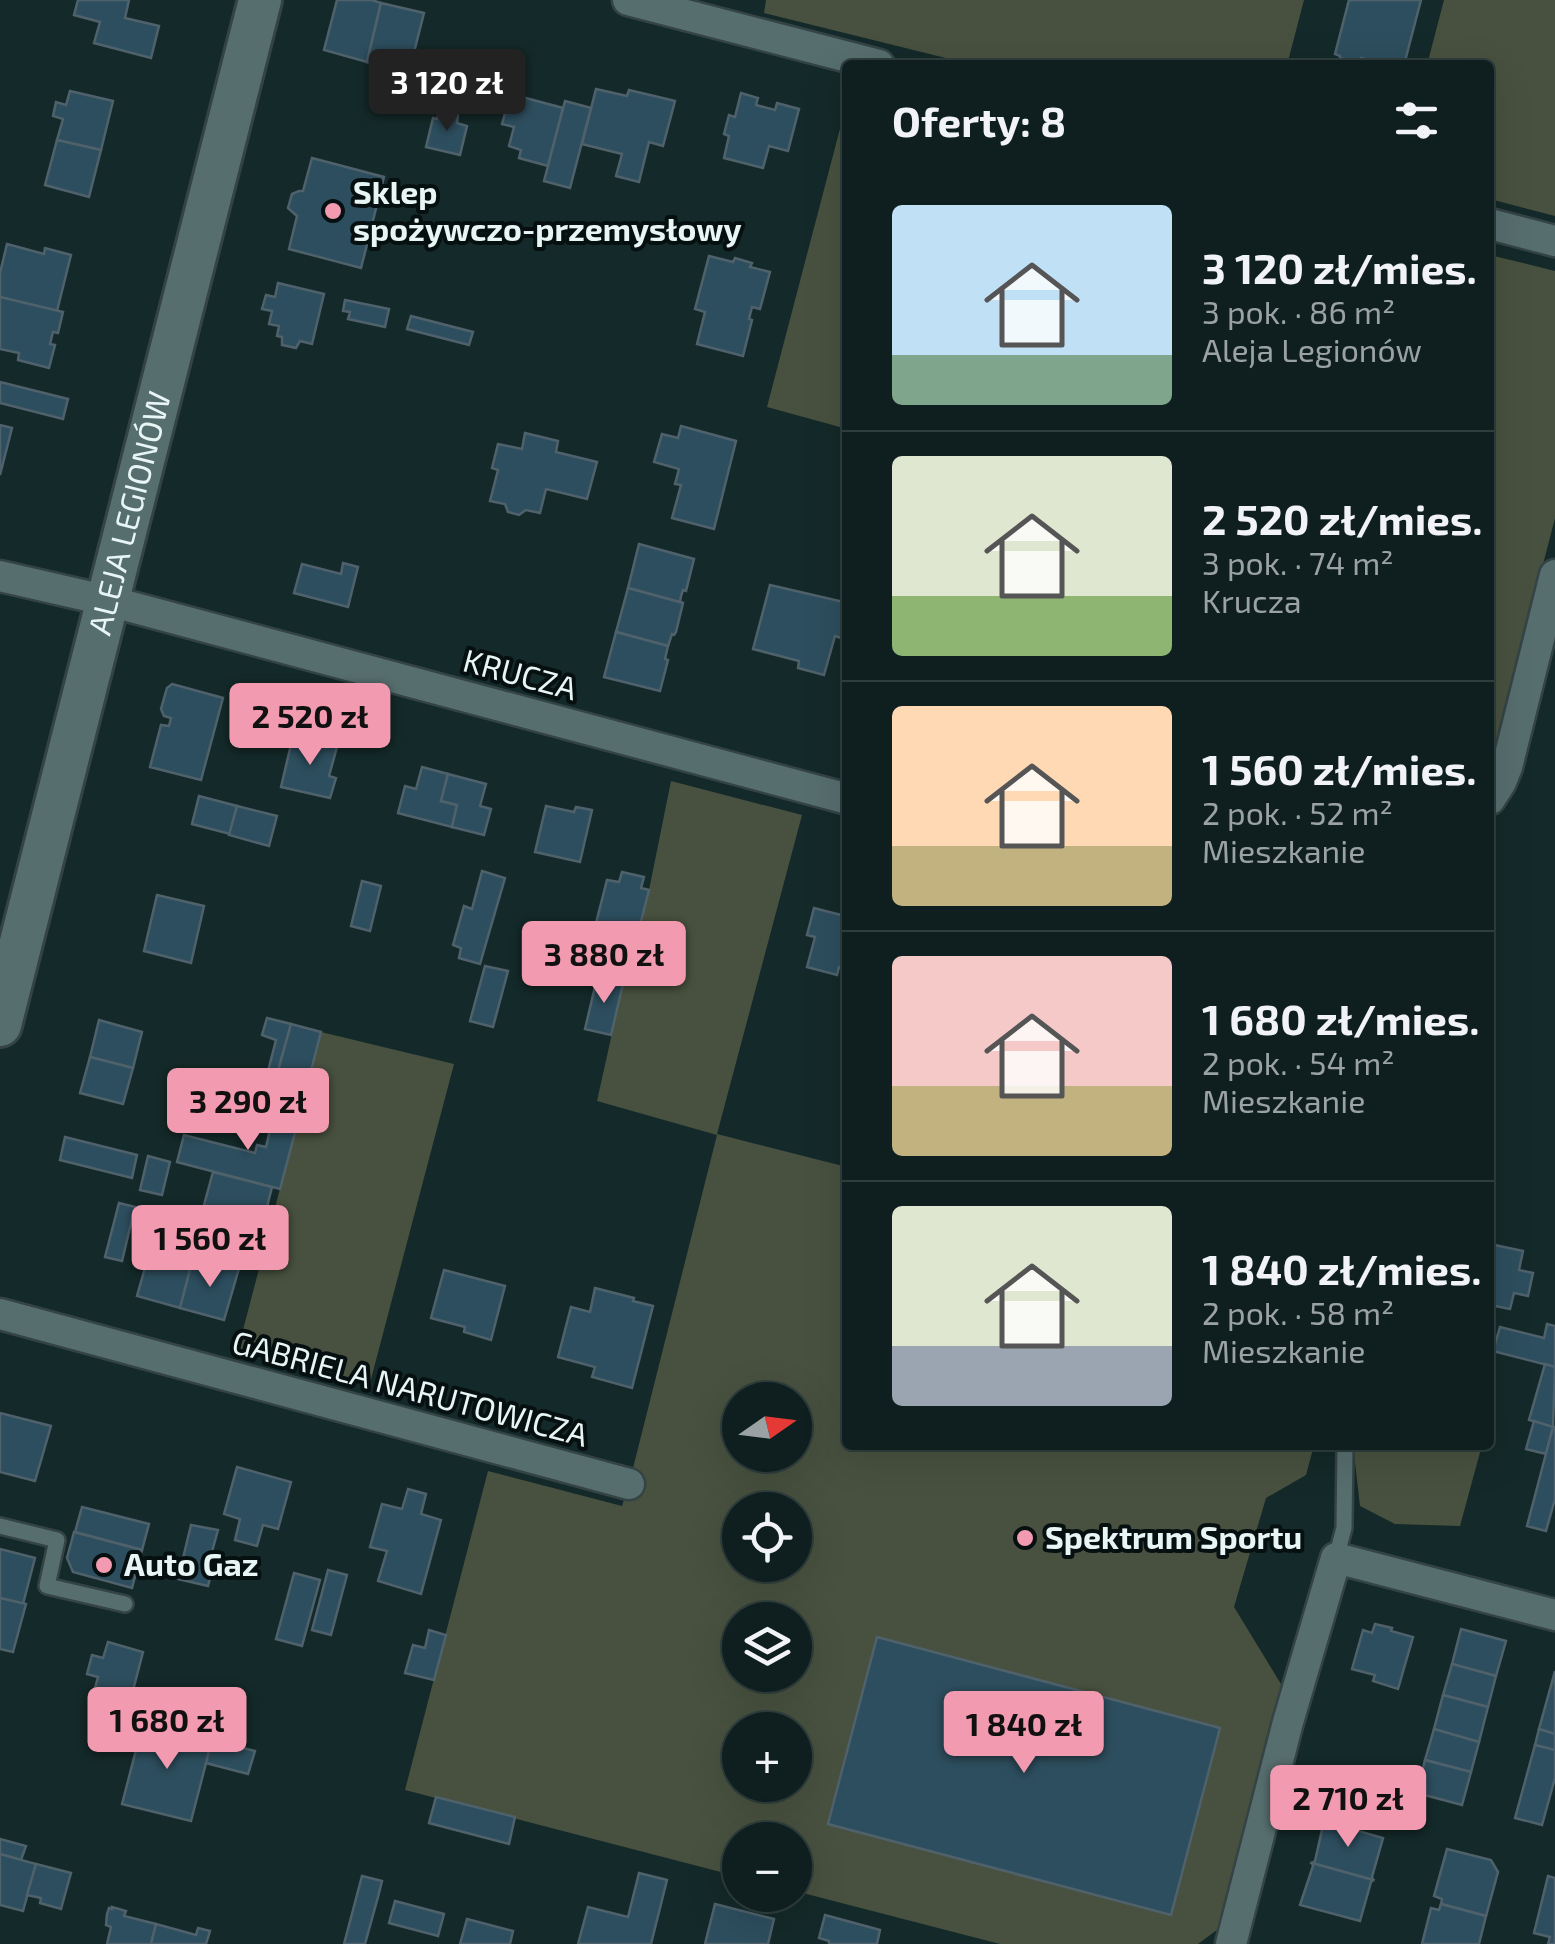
<!DOCTYPE html>
<html lang="pl">
<head>
<meta charset="utf-8">
<style>
  body { margin:0; font-family:"Exo 2",sans-serif; background:#1d2c2c; color:#f1f3f6; height:100vh; display:flex; flex-direction:column; font-size:38px; white-space:nowrap }
  * { box-sizing:border-box; margin:0 }
  p { font-size:32px; color:#9ba2a4 }
  .icon { flex:none; width:55px; height:55px; fill:none; stroke:currentColor; stroke-width:2; stroke-linecap:round; stroke-linejoin:round }
  .map { position:relative; flex:1; overflow:hidden }
  .panel { position:absolute; left:842px; top:60px; width:652px; height:1390px; display:flex; flex-direction:column; background:#0f1f1f; border-radius:10px; box-shadow:0 10px 40px #0002,0 0 0 2px #2f3d3d }
  .panel>* { flex:none }
  .needle { width:65px; rotate:76deg }
  .tools { position:absolute; left:722px; top:1382px; display:grid; gap:20px }
  .tools a { display:grid; place-items:center; width:90px; height:90px; border-radius:50%; background:#0f1f1f; box-shadow:0 10px 40px #0002,0 0 0 2px #2f3d3d; font-size:50px }
  .price { position:absolute; translate:-50% -85px; padding:0 22px; border-radius:10px; background:#f29aaf; color:#111; font-size:32px; line-height:65px; filter:drop-shadow(0 2px 5px #0008) }
  .price::after { content:''; position:absolute; left:50%; top:60px; width:30px; height:22px; margin-left:-15px; background:inherit; clip-path:polygon(0 0,100% 0,50% 100%) }
  .price.selected { background:#222; color:#fff }
  ul { padding:0; list-style:none }
  li { display:flex; align-items:center; gap:30px; height:250px; padding:0 50px }
  li+li { border-top:2px solid #2f3d3d }
  li span { display:grid; place-items:center; flex:none; width:280px; height:200px; border-radius:10px; color:#555 }
  li>.icon { margin-inline-start:auto }
  span .icon { width:120px; height:120px; fill:#fffc; stroke-width:1 }
  li b { font-size:42px }
  h2 { display:flex; justify-content:space-between; align-items:center; height:120px; padding:0 50px; font-size:42px }
  .map>svg:first-child { display:block }
  .green { fill:#48513f; fill-rule:evenodd }
  .building { fill:#2d4e5e; stroke:#4f616b; stroke-width:2.5 }
  .lines { fill:none; stroke-linecap:round; stroke-linejoin:round }
  .lane-casing { stroke:#344344; stroke-width:20 }
  .street-casing { stroke:#344344; stroke-width:35 }
  .secondary-casing { stroke:#344344; stroke-width:48 }
  .lane { stroke:#576e6e; stroke-width:15 }
  .street { stroke:#576e6e; stroke-width:30 }
  .secondary { stroke:#576e6e; stroke-width:42 }
  .poi-dot { fill:#f29aaf; stroke:#071010; stroke-width:4 }
  .labels { text-anchor:middle; stroke-width:8; stroke-linejoin:round; paint-order:stroke }
  .poi-label { font-size:32px; font-weight:bold; fill:#e8f5f5; stroke:#071010; text-anchor:start }
  .street-label { font-size:32px; fill:#e8f5f5; stroke:#071010 }
</style>
</head>
<body>
<div class="map">
<svg width="1555" height="1944" viewBox="0 0 1555 1944">
  <rect width="100%" height="100%" fill="#142929"/>
  <g class="green">
    <polygon points="766,0 1304,0 1287,65 974,65 764,13"/>
    <polygon points="1444,0 1555,0 1555,216 1490,199 1490,65 1427,65"/>
    <polygon points="847,102 848,429 847,429 767,407"/>
    <polygon points="1490,255 1555,271 1555,518 1490,769"/>
    <path d="M671,781L802,815L717,1134L847,1167L848,1445H1314L1306,1475L1266,1498L1234,1607L1284,1689L1221,1927L1198,1944H1000L795,1891V1840H740V1877L405,1790L488,1471L622,1506L629,1484L717,1135L597,1101L623,984L649,890ZM740,1400H795V1455H740ZM740,1510H795V1565H740ZM740,1620H795V1675H740ZM740,1730H795V1785H740Z"/>
    <polygon points="321,1032 454,1064 370,1383 238,1349"/>
    <polygon points="1353,1445 1482,1445 1460,1526 1395,1524 1360,1506"/>
  </g>
  <g class="building">
    <polygon points="78,0 129,0 125,18 159,26 151,58 94,43 100,22 74,15"/>
    <polygon points="337,0 372,0 381,3 367,62 324,50"/>
    <polygon points="1349,0 1421,0 1404,65 1367,65 1368,60 1361,58 1359,63 1340,58 1340,56 1335,54"/>
    <polygon points="381,3 424,13 409,72 367,62"/>
    <polygon points="596,89 627,96 629,90 675,101 663,146 649,142 639,182 616,176 622,154 582,144"/>
    <polygon points="70,91 113,101 101,150 57,140 63,119 53,116 56,102 66,105"/>
    <polygon points="741,93 758,98 756,105 775,110 777,103 799,109 788,151 769,146 763,168 724,158 729,136 724,134 729,115 735,117"/>
    <polygon points="522,97 563,108 548,166 519,158 521,150 509,146 514,127 502,124 508,102 519,105"/>
    <polygon points="565,101 591,108 570,188 544,181"/>
    <polygon points="439,111 458,115 457,123 467,126 460,155 426,147 433,118 437,119"/>
    <polygon points="57,140 101,150 89,197 45,185"/>
    <polygon points="312,158 384,177 361,268 289,249 297,216 288,208 292,194 299,191 303,191"/>
    <polygon points="7,244 44,254 45,248 71,255 57,311 0,297 0,273"/>
    <polygon points="709,256 733,262 735,258 752,263 750,267 770,272 760,309 752,307 749,319 752,320 743,356 697,344 705,312 695,309"/>
    <polygon points="278,283 324,294 312,344 300,341 296,348 282,345 282,337 277,336 279,326 269,324 272,311 262,309 266,295 275,297"/>
    <polygon points="0,297 63,312 58,333 53,332 50,344 55,345 49,368 18,360 19,353 0,349"/>
    <polygon points="345,300 389,309 385,327 348,319 350,312 343,311"/>
    <polygon points="411,316 473,332 469,345 407,329"/>
    <polygon points="0,382 68,399 63,419 0,403"/>
    <polygon points="0,425 12,428 0,475"/>
    <polygon points="681,426 736,441 714,529 672,518 681,485 675,484 679,469 654,462 662,434 678,438"/>
    <polygon points="525,433 558,441 556,452 597,462 587,499 546,489 540,513 526,510 519,515 508,512 505,504 490,501 498,470 492,468 498,444 522,449"/>
    <polygon points="639,544 694,559 686,591 683,590 681,596 680,602 683,603 628,588"/>
    <polygon points="343,563 358,567 348,607 294,593 302,564 341,574"/>
    <polygon points="770,585 848,603 848,626 844,639 835,636 824,675 798,668 799,661 753,649"/>
    <polygon points="628,588 683,603 676,632 674,635 672,634 668,646 616,632"/>
    <polygon points="616,632 668,646 665,659 668,660 660,691 604,677"/>
    <polygon points="172,684 223,698 201,780 150,767 161,725 169,726 171,718 164,716 161,709 167,688"/>
    <polygon points="293,736 337,747 329,776 336,778 330,798 281,787"/>
    <polygon points="422,767 448,774 441,801 457,805 452,827 398,813 405,786 416,789"/>
    <polygon points="448,774 486,784 480,806 491,809 484,835 452,827 457,805 441,801"/>
    <polygon points="199,796 237,806 230,834 192,824"/>
    <polygon points="237,806 277,816 269,846 229,835"/>
    <polygon points="546,806 574,812 576,807 592,810 580,862 535,852"/>
    <polygon points="482,871 505,878 480,964 459,958 461,948 453,945 464,906 472,909"/>
    <polygon points="622,872 644,877 641,888 649,890 638,933 630,931 627,945 602,939 606,925 596,923 607,880 619,882"/>
    <polygon points="362,881 381,886 370,931 351,926"/>
    <polygon points="157,895 204,906 191,963 144,951"/>
    <polygon points="814,908 845,916 848,911 848,969 839,967 837,975 807,967 815,937 807,935"/>
    <polygon points="485,966 508,971 493,1027 470,1021"/>
    <polygon points="597,978 623,984 611,1035 585,1029"/>
    <polygon points="267,1018 291,1024 275,1082 266,1079 276,1040 262,1035"/>
    <polygon points="99,1020 142,1032 133,1068 90,1057"/>
    <polygon points="291,1024 321,1032 306,1090 275,1082"/>
    <polygon points="90,1057 133,1068 123,1104 80,1093"/>
    <polygon points="276,1104 301,1110 280,1189 177,1162 184,1135 255,1153 257,1145 266,1147"/>
    <polygon points="65,1137 137,1155 132,1178 60,1160"/>
    <polygon points="148,1156 170,1162 162,1195 140,1190"/>
    <polygon points="213,1172 272,1187 264,1219 249,1216 248,1221 221,1215 223,1210 204,1205"/>
    <polygon points="119,1203 135,1207 122,1261 105,1257"/>
    <polygon points="152,1243 194,1255 180,1308 137,1296"/>
    <polygon points="1490,1244 1523,1251 1519,1270 1533,1273 1528,1296 1514,1293 1510,1309 1490,1305"/>
    <polygon points="219,1260 240,1265 224,1320 180,1308 191,1266 216,1272"/>
    <polygon points="444,1270 505,1286 491,1340 464,1332 465,1327 431,1318"/>
    <polygon points="595,1288 634,1298 633,1301 653,1306 632,1388 592,1377 595,1367 558,1357 571,1307 590,1312"/>
    <polygon points="1547,1324 1555,1326 1555,1367 1493,1351 1500,1327 1544,1338"/>
    <polygon points="1545,1364 1555,1367 1553,1427 1529,1420"/>
    <polygon points="0,1413 51,1426 35,1481 0,1472"/>
    <polygon points="1534,1421 1553,1427 1546,1454 1526,1449"/>
    <polygon points="1553,1427 1555,1427 1555,1499 1546,1531 1527,1526"/>
    <polygon points="237,1467 291,1482 278,1529 263,1525 257,1546 235,1540 240,1519 224,1514"/>
    <polygon points="408,1489 426,1494 421,1514 441,1520 421,1594 378,1581 387,1551 370,1547 382,1504 402,1509"/>
    <polygon points="82,1507 149,1524 142,1550 75,1532"/>
    <polygon points="191,1525 218,1530 208,1566 213,1567 208,1586 178,1579"/>
    <polygon points="74,1532 142,1550 132,1588 73,1572 67,1558"/>
    <polygon points="0,1549 35,1558 23,1604 0,1598"/>
    <polygon points="328,1570 347,1575 331,1635 312,1630"/>
    <polygon points="294,1573 320,1580 302,1646 276,1639"/>
    <polygon points="0,1598 26,1604 13,1652 0,1649"/>
    <polygon points="1375,1624 1392,1628 1391,1631 1413,1637 1398,1689 1373,1681 1375,1675 1352,1669 1363,1630 1372,1633"/>
    <polygon points="1461,1629 1506,1641 1496,1676 1452,1664"/>
    <polygon points="429,1630 446,1635 434,1680 405,1673 413,1645 425,1648"/>
    <polygon points="877,1637 1220,1728 1171,1915 828,1824"/>
    <polygon points="108,1642 143,1652 130,1702 94,1692 98,1677 87,1674 92,1655 103,1658"/>
    <polygon points="1452,1664 1496,1676 1488,1707 1443,1695"/>
    <polygon points="1555,1671 1555,1734 1539,1729"/>
    <polygon points="1443,1695 1488,1707 1479,1742 1434,1729"/>
    <polygon points="143,1723 212,1740 191,1821 122,1804"/>
    <polygon points="1434,1729 1479,1742 1471,1772 1425,1760"/>
    <polygon points="1539,1729 1555,1734 1555,1750 1535,1745"/>
    <polygon points="212,1740 255,1751 248,1774 206,1763"/>
    <polygon points="1535,1745 1555,1750 1555,1778 1542,1825 1515,1818"/>
    <polygon points="1425,1760 1471,1772 1462,1805 1417,1793"/>
    <polygon points="436,1797 515,1817 509,1844 429,1823"/>
    <polygon points="1324,1821 1383,1838 1372,1877 1373,1880 1312,1863 1315,1861"/>
    <polygon points="0,1839 26,1846 21,1860 0,1854"/>
    <polygon points="1447,1849 1491,1860 1498,1872 1486,1916 1441,1904 1442,1899 1434,1896"/>
    <polygon points="0,1854 36,1864 23,1911 0,1905"/>
    <polygon points="1312,1863 1373,1880 1371,1882 1360,1921 1300,1905 1313,1866"/>
    <polygon points="36,1864 71,1873 61,1909 40,1903 41,1898 27,1895"/>
    <polygon points="639,1873 667,1880 651,1944 578,1944 588,1907 628,1917"/>
    <polygon points="362,1876 382,1881 378,1897 365,1944 344,1944"/>
    <polygon points="1548,1876 1555,1878 1555,1944 1548,1944 1550,1937 1534,1933"/>
    <polygon points="395,1901 444,1914 438,1936 389,1923"/>
    <polygon points="715,1904 774,1919 768,1944 705,1944"/>
    <polygon points="1441,1904 1486,1916 1479,1944 1422,1944 1431,1908 1439,1910"/>
    <polygon points="112,1907 126,1911 124,1916 156,1924 151,1944 107,1944 111,1927 106,1925 107,1914 109,1908 112,1909"/>
    <polygon points="825,1915 880,1930 877,1944 829,1944 829,1941 819,1938"/>
    <polygon points="467,1919 513,1931 510,1944 460,1944"/>
    <polygon points="156,1924 196,1935 198,1928 210,1931 206,1944 151,1944"/>
  </g>
  <g class="lines">
    <g class="lane-casing">
      <g id="lane">
        <polyline points="0,1526 57,1540 47,1586 125,1604"/>
        <polyline points="1336,1558 1344,1528 1345,1445"/>
      </g>
    </g>
    <g class="street-casing">
      <g id="street">
        <polyline points="628,0 879,65"/>
        <polyline points="1490,224 1555,241"/>
        <polyline points="0,576 109,601 848,799"/>
        <polyline points="1490,799 1501,782 1507,767 1555,575"/>
        <polyline points="0,1314 629,1484"/>
        <polyline points="1231,1944 1288,1722 1336,1558 1555,1615"/>
      </g>
    </g>
    <g class="secondary-casing">
      <g id="secondary">
        <path id="s1" d="M0,1025L260,0"/>
      </g>
    </g>
    <use href="#lane" class="lane"/>
    <use href="#street" class="street"/>
    <use href="#secondary" class="secondary"/>
  </g>
  <g class="poi-dot">
    <circle cx="333" cy="211" r="10"/>
    <circle cx="1025" cy="1538" r="10"/>
    <circle cx="104" cy="1565" r="10"/>
  </g>
  <g class="labels">
    <g class="poi-label">
      <text x="353" y="204">Sklep<tspan x="353" dy="37">spożywczo-przemysłowy</tspan></text>
      <text x="1045" y="1549">Spektrum Sportu</text>
      <text x="124" y="1576">Auto Gaz</text>
    </g>
    <g class="street-label">
      <text dy="11" stroke="none"><textPath href="#s1" startOffset="528">ALEJA LEGIONÓW</textPath></text>
      <text transform="translate(520 675) rotate(15)" y="11">KRUCZA</text>
      <text transform="translate(410 1389) rotate(15)" y="11">GABRIELA NARUTOWICZA</text>
    </g>
  </g>
</svg>
<div class="tools">
<a><svg class="needle" viewBox="-14 -14 28 28"><path d="M0-13l5 13h-10z" fill="#e53935"/><path d="M0 13l5-13h-10z" fill="#9ba2a4"/></svg></a>
<a><svg class="icon" aria-label="locate" viewBox="0 0 24 24"><circle cx="12" cy="12" r="6"/><path d="M12 2v4M12 18v4M2 12h4M18 12h4"/></svg></a>
<a><svg class="icon" aria-label="layers" viewBox="0 0 24 24"><path d="M12 4l9 5-9 5-9-5zM3 14l9 5 9-5"/></svg></a>
<a>+</a>
<a>−</a>
</div>
<b class="price selected" style="left:447px;top:134px">3 120 zł</b>
<b class="price" style="left:310px;top:768px">2 520 zł</b>
<b class="price" style="left:604px;top:1006px">3 880 zł</b>
<b class="price" style="left:248px;top:1153px">3 290 zł</b>
<b class="price" style="left:210px;top:1290px">1 560 zł</b>
<b class="price" style="left:167px;top:1772px">1 680 zł</b>
<b class="price" style="left:1024px;top:1776px">1 840 zł</b>
<b class="price" style="left:1348px;top:1850px">2 710 zł</b>
<section class="panel">
<h2>Oferty: 8<svg class="icon" aria-label="filters" viewBox="0 0 24 24"><path d="M4 7h16M4 17h16"/><circle cx="9" cy="7" r="2"/><circle cx="15" cy="17" r="2"/></svg></h2>
<ul>
<li><span style="background:linear-gradient(#bfe0f5 75%,#7fa58c 0)"><svg class="icon" aria-label="home" viewBox="0 0 24 24"><path d="M3 11l9-7 9 7M6 9v11h12V9"/></svg></span><div><b>3 120 zł/mies.</b><p>3 pok. · 86 m²</p><p>Aleja Legionów</p></div></li>
<li><span style="background:linear-gradient(#dfe7d0 70%,#8fb573 0)"><svg class="icon" aria-label="home" viewBox="0 0 24 24"><path d="M3 11l9-7 9 7M6 9v11h12V9"/></svg></span><div><b>2 520 zł/mies.</b><p>3 pok. · 74 m²</p><p>Krucza</p></div></li>
<li><span style="background:linear-gradient(#ffd9b3 70%,#c2b280 0)"><svg class="icon" aria-label="home" viewBox="0 0 24 24"><path d="M3 11l9-7 9 7M6 9v11h12V9"/></svg></span><div><b>1 560 zł/mies.</b><p>2 pok. · 52 m²</p><p>Mieszkanie</p></div></li>
<li><span style="background:linear-gradient(#f6c9c9 65%,#c2b280 0)"><svg class="icon" aria-label="home" viewBox="0 0 24 24"><path d="M3 11l9-7 9 7M6 9v11h12V9"/></svg></span><div><b>1 680 zł/mies.</b><p>2 pok. · 54 m²</p><p>Mieszkanie</p></div></li>
<li><span style="background:linear-gradient(#dfe7d0 70%,#9aa5b1 0)"><svg class="icon" aria-label="home" viewBox="0 0 24 24"><path d="M3 11l9-7 9 7M6 9v11h12V9"/></svg></span><div><b>1 840 zł/mies.</b><p>2 pok. · 58 m²</p><p>Mieszkanie</p></div></li>
</ul>
</section>
</div>
</body>
</html>
